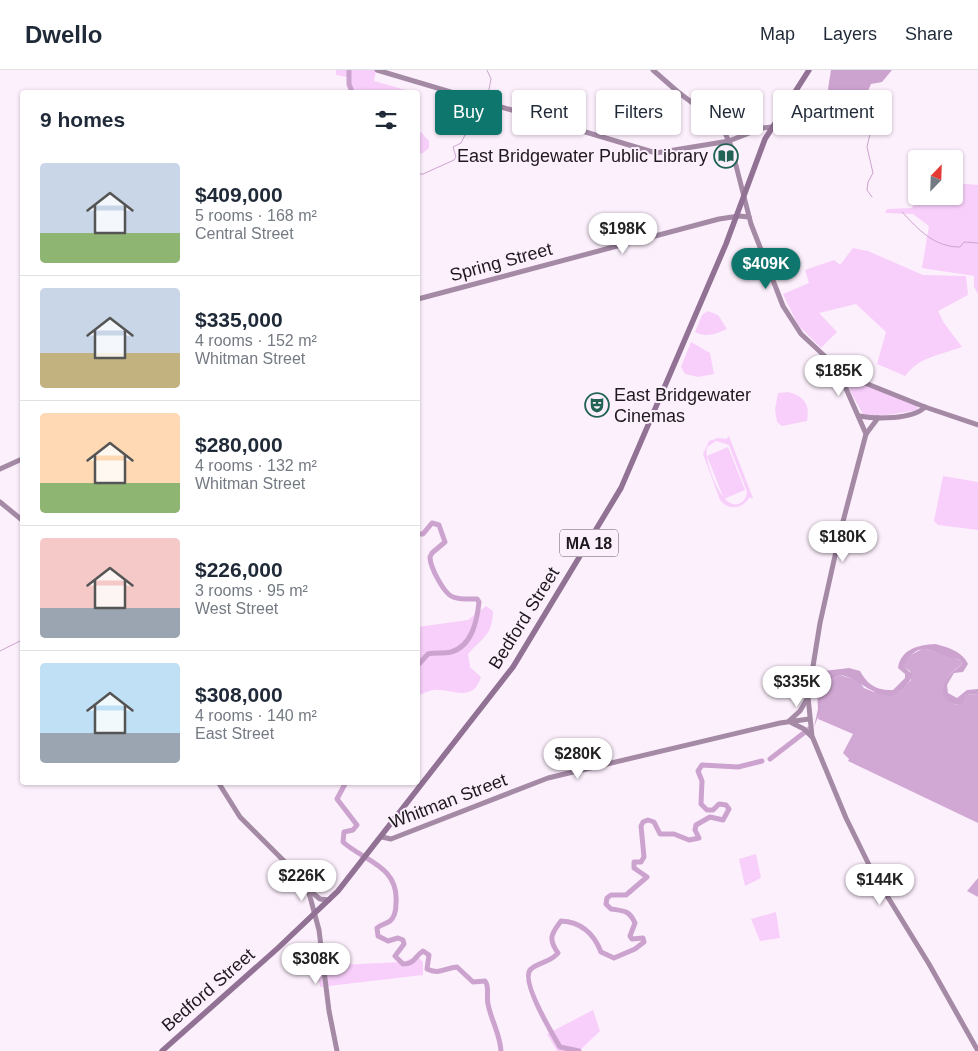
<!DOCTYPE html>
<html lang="en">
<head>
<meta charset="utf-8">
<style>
  body { margin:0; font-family:Helvetica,sans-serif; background:#f6f6f7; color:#1f2937; height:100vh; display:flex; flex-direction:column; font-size:19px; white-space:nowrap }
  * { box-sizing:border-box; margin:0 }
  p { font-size:16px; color:#747a83 }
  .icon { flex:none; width:28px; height:28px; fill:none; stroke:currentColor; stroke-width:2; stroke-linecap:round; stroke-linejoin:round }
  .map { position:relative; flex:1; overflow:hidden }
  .sheet { position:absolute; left:20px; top:20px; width:400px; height:695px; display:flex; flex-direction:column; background:#fff; border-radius:5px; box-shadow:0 1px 4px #0004 }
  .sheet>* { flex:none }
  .guide { position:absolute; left:435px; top:20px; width:468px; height:45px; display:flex; gap:10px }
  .needle { width:32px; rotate:23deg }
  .tools { position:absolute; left:908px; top:80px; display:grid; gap:10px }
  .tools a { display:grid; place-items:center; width:55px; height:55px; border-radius:5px; background:#fff; box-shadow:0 1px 4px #0004; font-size:25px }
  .price { position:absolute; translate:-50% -42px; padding:0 11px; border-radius:18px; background:#fff; color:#222; font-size:16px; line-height:32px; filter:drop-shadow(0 1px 2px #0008) }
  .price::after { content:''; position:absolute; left:50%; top:30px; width:15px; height:11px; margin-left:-8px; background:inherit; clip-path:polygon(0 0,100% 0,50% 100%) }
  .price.current { background:#0f766e; color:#fff }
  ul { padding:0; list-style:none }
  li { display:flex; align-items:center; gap:15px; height:125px; padding:0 20px }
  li+li { border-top:1px solid #e0e1e3 }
  li span { display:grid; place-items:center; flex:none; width:140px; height:100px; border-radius:5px; color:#555 }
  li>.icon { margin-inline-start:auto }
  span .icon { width:60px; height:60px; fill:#fffc; stroke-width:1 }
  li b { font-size:21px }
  h2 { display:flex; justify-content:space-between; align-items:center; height:60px; padding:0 20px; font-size:21px }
  .tag { padding:0 18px; border-radius:5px; background:#fff; box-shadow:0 1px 4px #0004; font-size:18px; line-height:45px }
  .tag.current { background:#0f766e; color:#fff }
  header { display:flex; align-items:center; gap:30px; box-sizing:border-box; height:70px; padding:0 25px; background:#fff; border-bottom:1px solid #e0e1e3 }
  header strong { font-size:24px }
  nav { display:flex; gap:28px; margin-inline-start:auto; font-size:18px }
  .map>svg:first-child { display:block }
  .green { fill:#f7cffa; fill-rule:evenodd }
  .forest { fill:#d1a8d4 }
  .water { fill:#cca3cf }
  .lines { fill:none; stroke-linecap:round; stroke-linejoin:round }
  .stream { stroke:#cca3cf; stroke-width:1 }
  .river { stroke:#cca3cf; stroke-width:5 }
  .secondary { stroke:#a58aa6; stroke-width:5 }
  .primary { stroke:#917194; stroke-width:5.5 }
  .labels { text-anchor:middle; stroke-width:4; stroke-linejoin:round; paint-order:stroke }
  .shield { fill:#fdf0fd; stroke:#615a61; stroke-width:1 }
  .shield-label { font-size:16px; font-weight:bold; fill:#1e191e }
  .poi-label { font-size:18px; fill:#1e191e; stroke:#fdf0fd; text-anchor:end }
  .street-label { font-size:18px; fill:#1e191e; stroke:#fdf0fd }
</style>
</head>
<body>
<header>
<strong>Dwello</strong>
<nav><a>Map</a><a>Layers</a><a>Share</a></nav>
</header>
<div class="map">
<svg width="978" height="981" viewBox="0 0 978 981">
  <rect width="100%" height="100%" fill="#fdf0fd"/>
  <g class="green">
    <polygon points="336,0 376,0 374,11 413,22 352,22 347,7 336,5"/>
    <polygon points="418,59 429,71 429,78 423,83 418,84"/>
    <polygon points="954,113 978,115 978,224 974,217 974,206 922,198 929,156 913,144 885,143 887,139 912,138 918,126 954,126"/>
    <path d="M853,178L868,181L923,205L966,206L968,225L938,241L944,253L962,277C940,285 919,287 905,306L877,294L886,262L856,234L819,243L837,262L821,278L798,255L783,224L809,213L805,200L834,190L840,195Z"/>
    <path d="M708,241L718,245L727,259C716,264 706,268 695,262L702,245Z"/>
    <polygon points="691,272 710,283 714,304 698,307 685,304 681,297"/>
    <polygon points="849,309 917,336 918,340 876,347 863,344 845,312"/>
    <path d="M788,322C804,326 810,334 807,351L782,356L777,352L775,340L778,323Z"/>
    <path d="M729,366L753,428H749C742,439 729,441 720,430L703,384L709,371L718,368L726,369ZM716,371L729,375L747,422C746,428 744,432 738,434C721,440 703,388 707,377Z"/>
    <polygon points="728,377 745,420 724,429 707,386"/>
    <polygon points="943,406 978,412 978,460 938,455 934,451"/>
    <path d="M486,536L493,541C493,565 482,568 468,584L470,597L481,607C473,634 450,618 433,620C428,621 423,624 418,625V557L468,550Z"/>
    <polygon points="756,784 761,808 745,816 739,789"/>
    <polygon points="776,842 780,868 760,871 751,849"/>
    <polygon points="417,886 423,892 423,905 320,917 316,896 403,892"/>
    <polygon points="593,940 600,961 579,981 557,981 547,964"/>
  </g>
  <g class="forest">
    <path d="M922,579C930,579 955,587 961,591L962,595C946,602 933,631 958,635L965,625L978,624V753L848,691L849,689L843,683L853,664L818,649L822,615L840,605L859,611L864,618L874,622H900L911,610L910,601L902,596L909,586Z"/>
    <polygon points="978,808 978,827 967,821"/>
  </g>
  <g class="water">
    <polygon points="831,0 892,0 882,12 871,14 864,30 850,31 831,23 828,19"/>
    <path d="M935,574C948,577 963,582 968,594L963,602L954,603L947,615L948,623L957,628L967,620L978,619V624L965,625L963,633L958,635C931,631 945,604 962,595L961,591C956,587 952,589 946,586C926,578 917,573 903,596L912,604C911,611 908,613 904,618C884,640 860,607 840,605L822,615L820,642L814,657L818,639L817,621L823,611L831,605L824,603V601L849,598L860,601C867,614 876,621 893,620L905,608V604L898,598C901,579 918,575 935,574Z"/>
  </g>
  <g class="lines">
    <g class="stream">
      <polyline points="487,0 491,9 487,30"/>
      <polyline points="865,36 870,64 867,77 873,103 868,112 867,120 872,127"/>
      <polyline points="418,104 423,104 454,90 456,87 453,77 461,73 465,65 472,63 485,36"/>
      <path d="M902,142C919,160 934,177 960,177L964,172L978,173"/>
      <polyline points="0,581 22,570"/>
    </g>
    <g class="river">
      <polyline points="349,0 349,14 352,22"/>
      <path d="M418,464H423L432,453L439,455L445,472L432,483L430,487C430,497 444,524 453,527C461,530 469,529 477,529L479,532C477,551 472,576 451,582C443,584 436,582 428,584L418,595"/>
      <polyline points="770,689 809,659"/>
      <path d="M346,712L337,729L357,755L353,760L344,762L343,772C364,791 399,796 396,833C396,839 395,847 390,851C386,854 380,855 377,858L378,866L388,871L398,868L403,870L404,874L395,886L403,894C415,894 414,887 423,881L429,885L427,899C439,905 445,898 457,897L473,912L485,911C490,917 486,926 488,934C491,950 500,964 501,981"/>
      <path d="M579,981L560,977C553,965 519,909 531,899C540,891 550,893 558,883C548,869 551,864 561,851C581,852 594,864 601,882L614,888L635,879L644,872L643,868L632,869L630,866L635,853C629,840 624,841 611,839L606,834L607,828L611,825H626L647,807L634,798V792H641L644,787L641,756L643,752L648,750L654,752L660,764H674L689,770L699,768L695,760L696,755L710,747L723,750L729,739L726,735L719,734L713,740H707L701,734L702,711L698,701L702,695L738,697L762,691"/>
    </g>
    <g class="secondary">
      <polyline points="377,0 656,83 729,71 762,58 772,57"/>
      <polyline points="653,0 678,22 711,47 725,63 731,76 751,154 783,236 801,264 845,305 925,337 978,355"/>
      <polyline points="418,229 719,149 739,146 749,147"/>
      <polyline points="845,305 844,314 866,364 841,459 820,553 808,627 812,666 846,748 873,803 929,894 978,981"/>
      <path d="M859,346C875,349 912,350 925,337"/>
      <polyline points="866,364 878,348"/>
      <polyline points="0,399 22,389"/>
      <polyline points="0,432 22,450"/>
      <polyline points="789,651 800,641 807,629"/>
      <polyline points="792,653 804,659 811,666"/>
      <polyline points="218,712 240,747 292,799 309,823 319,860 329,941 337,981"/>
      <polyline points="382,767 391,769 548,708 780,653 809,649"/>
      <polyline points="310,821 320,829 329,830"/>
    </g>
    <polyline class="primary" points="162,981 278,878 338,821 513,597 621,418 726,174 765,69 809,0"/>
  </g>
  <defs>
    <g id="library-ring" transform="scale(1.25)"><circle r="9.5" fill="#fdf0fd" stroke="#216354" stroke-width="1.5"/><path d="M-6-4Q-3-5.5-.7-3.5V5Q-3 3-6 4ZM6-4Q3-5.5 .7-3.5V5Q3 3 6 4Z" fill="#216354"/></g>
    <g id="theatre-ring" transform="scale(1.25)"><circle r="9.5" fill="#fdf0fd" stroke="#216354" stroke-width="1.5"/><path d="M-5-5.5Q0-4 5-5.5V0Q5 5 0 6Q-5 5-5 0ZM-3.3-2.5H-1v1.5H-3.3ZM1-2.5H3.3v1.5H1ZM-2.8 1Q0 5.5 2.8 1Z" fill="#216354"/></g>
  </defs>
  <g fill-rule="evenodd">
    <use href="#library-ring" x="726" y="86"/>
    <use href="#theatre-ring" x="597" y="335"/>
  </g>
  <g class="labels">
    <rect class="shield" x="560" y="459.5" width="58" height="27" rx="4"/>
    <g class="shield-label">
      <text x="589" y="479">MA 18</text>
    </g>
    <g class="poi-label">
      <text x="708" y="92">East Bridgewater Public Library</text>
      <text x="614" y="331" text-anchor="start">East Bridgewater<tspan x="614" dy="21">Cinemas</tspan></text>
    </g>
    <g class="street-label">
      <text transform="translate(501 192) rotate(-15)" y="6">Spring Street</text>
      <text transform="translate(524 548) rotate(-58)" y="6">Bedford Street</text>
      <text transform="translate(448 731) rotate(-21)" y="6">Whitman Street</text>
      <text transform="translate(208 920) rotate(-41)" y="6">Bedford Street</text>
    </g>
  </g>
</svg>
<div class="tools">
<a><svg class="needle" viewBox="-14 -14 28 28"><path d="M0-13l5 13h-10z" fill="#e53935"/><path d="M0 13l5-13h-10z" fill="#747a83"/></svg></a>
</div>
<b class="price" style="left:623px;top:185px">$198K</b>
<b class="price current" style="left:766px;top:220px">$409K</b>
<b class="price" style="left:839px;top:327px">$185K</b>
<b class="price" style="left:843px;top:493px">$180K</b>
<b class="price" style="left:797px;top:638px">$335K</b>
<b class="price" style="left:578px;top:710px">$280K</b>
<b class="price" style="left:302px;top:832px">$226K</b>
<b class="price" style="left:880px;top:836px">$144K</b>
<b class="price" style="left:316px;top:915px">$308K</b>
<div class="guide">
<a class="tag current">Buy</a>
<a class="tag">Rent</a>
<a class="tag">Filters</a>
<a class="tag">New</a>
<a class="tag">Apartment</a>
</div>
<section class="sheet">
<h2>9 homes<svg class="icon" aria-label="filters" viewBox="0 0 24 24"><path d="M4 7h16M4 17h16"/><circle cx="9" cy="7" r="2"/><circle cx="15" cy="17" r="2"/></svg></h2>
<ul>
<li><span style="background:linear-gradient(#c9d6e8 70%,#8fb573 0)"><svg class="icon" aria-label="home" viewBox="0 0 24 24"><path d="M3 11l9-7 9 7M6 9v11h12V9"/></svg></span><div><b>$409,000</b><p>5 rooms · 168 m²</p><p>Central Street</p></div></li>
<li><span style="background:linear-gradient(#c9d6e8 65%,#c2b280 0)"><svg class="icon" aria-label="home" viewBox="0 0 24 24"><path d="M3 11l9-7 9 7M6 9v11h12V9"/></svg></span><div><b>$335,000</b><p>4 rooms · 152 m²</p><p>Whitman Street</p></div></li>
<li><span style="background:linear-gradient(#ffd9b3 70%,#8fb573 0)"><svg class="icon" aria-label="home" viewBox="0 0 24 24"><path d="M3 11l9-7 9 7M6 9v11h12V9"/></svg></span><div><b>$280,000</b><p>4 rooms · 132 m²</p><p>Whitman Street</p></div></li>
<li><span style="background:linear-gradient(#f6c9c9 70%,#9aa5b1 0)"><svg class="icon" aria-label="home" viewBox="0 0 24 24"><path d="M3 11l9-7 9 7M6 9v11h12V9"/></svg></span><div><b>$226,000</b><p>3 rooms · 95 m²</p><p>West Street</p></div></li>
<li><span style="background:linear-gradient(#bfe0f5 70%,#9aa5b1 0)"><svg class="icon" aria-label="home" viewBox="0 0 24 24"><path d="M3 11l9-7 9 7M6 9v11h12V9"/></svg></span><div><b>$308,000</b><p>4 rooms · 140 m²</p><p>East Street</p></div></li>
</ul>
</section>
</div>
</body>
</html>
